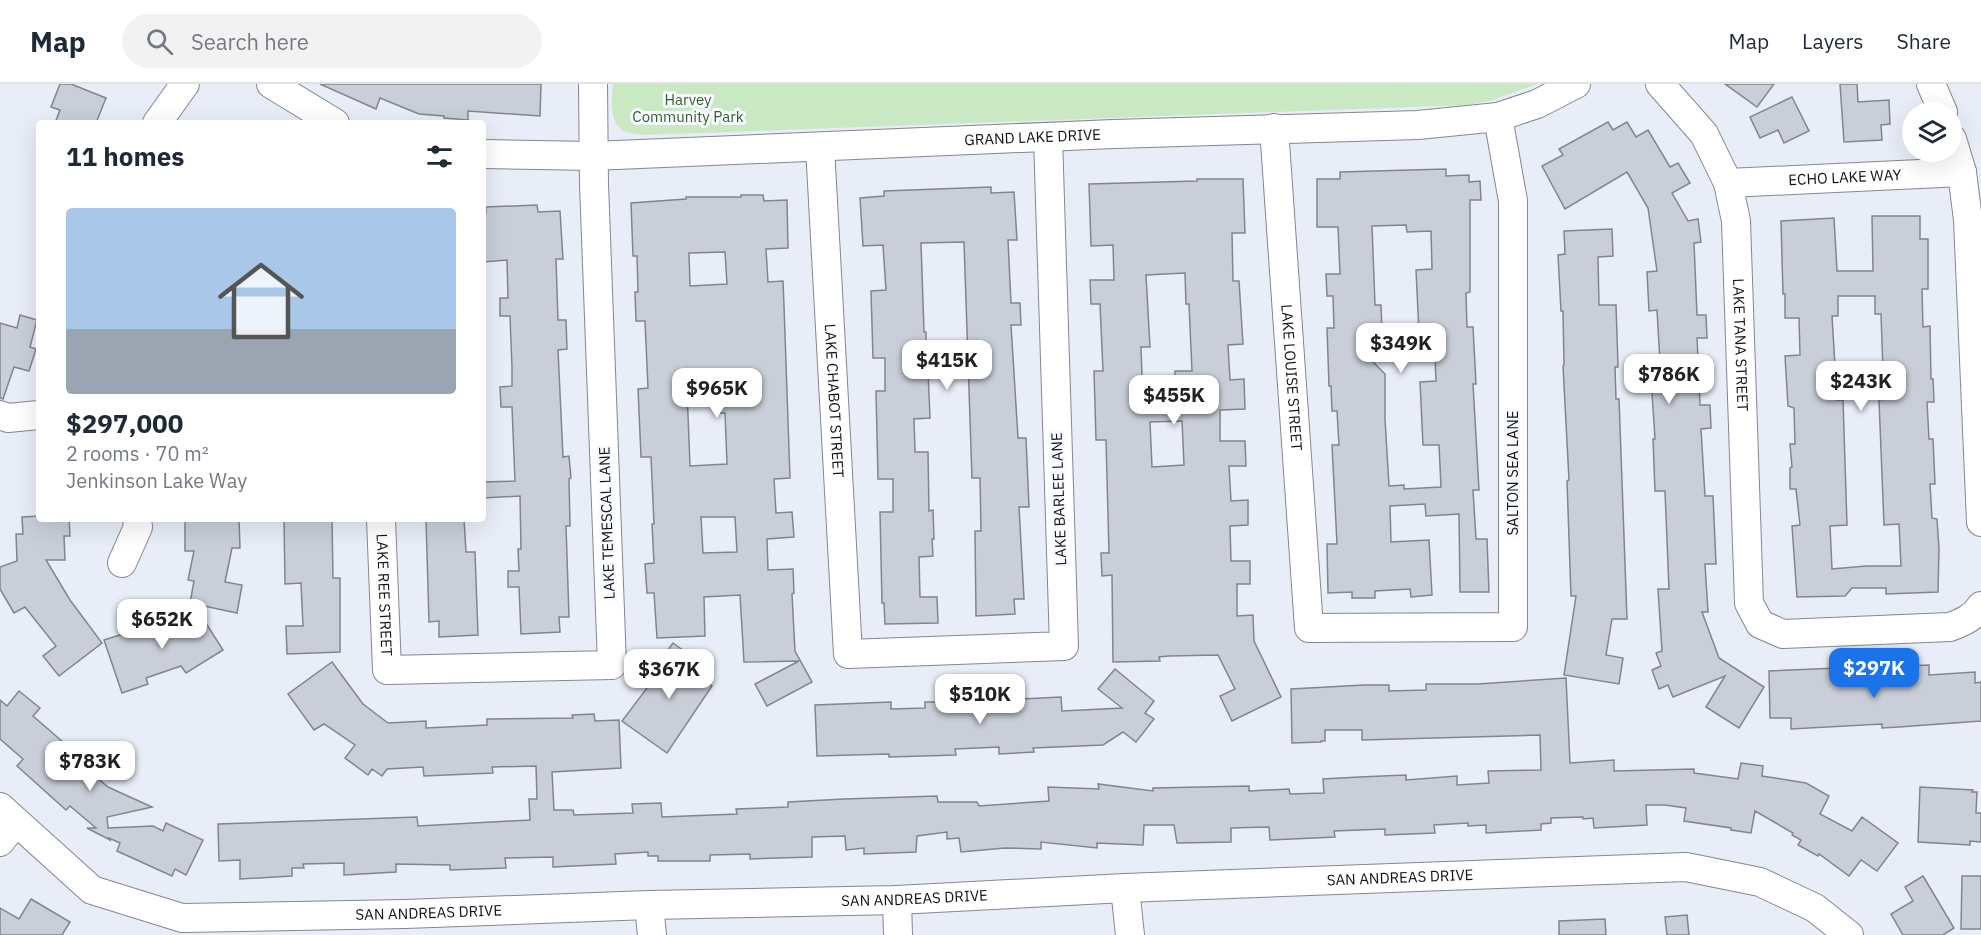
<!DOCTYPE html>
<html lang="en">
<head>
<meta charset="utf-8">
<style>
  body { margin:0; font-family:"IBM Plex Sans",sans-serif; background:#f2f2f3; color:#1f2937; height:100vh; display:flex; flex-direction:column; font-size:22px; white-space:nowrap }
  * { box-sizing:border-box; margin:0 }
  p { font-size:20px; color:#747a83 }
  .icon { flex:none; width:33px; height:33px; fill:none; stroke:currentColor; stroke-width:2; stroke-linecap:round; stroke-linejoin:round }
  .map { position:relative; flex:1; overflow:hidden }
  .sheet { position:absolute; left:36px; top:36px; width:450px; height:402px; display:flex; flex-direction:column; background:#fff; border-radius:6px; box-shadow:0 6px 24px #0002 }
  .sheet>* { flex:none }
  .tools { position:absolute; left:1902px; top:18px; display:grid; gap:12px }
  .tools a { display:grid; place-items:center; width:60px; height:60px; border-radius:50%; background:#fff; box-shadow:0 6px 24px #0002; font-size:30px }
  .price { position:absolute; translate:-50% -51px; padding:0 14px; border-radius:12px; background:#fff; color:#222; font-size:20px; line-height:39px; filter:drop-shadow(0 2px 3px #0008) }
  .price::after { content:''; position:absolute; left:50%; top:36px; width:18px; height:14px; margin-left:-9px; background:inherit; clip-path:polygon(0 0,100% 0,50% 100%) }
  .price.selected { background:#1a73e8; color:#fff }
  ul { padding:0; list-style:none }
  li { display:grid; align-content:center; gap:12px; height:318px; padding:0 30px }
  li span { display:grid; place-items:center; height:186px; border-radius:6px; color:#555 }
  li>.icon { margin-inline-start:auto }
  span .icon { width:108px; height:108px; fill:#fffc; stroke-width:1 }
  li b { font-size:26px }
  h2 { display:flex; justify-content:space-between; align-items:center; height:72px; padding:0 30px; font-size:26px }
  header { display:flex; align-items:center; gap:36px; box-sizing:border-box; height:84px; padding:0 30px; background:#fff; border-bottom:2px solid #e0e1e3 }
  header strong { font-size:28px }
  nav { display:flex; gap:33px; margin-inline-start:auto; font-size:21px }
  .search { width:420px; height:54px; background:#f2f2f3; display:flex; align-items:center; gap:15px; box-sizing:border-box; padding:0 21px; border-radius:33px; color:#747a83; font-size:22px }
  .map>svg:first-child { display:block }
  .green { fill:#cbe8c5 }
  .building { fill:#c9ced8; stroke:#81858f; stroke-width:1.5; fill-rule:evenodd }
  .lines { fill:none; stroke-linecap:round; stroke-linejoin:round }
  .minor-casing { stroke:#838791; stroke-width:30 }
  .minor { stroke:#fff; stroke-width:28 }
  .labels { text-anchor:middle; stroke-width:6; stroke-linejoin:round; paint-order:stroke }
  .park-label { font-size:15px; fill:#335e2a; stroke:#f8faff }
  .street-label { font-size:15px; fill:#111216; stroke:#f8faff }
</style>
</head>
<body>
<header>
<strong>Map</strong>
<div class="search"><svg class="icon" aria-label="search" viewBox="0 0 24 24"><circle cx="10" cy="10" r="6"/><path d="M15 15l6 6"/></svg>Search here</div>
<nav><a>Map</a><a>Layers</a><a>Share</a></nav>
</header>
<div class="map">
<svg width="1981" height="851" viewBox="0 0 1981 851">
  <rect width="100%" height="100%" fill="#e8edf8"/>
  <path class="green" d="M613,0H1537L1490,17L1467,21L644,51C638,50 629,50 624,47C608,38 612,15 613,0Z"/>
  <g class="building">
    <polygon points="60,0 71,0 106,14 96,39 55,39 60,26 51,23"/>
    <polygon points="320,0 541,0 540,32 468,27 468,36 444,34 444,32 419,30 380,14 376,25"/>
    <polygon points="1725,0 1774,0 1757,23"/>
    <polygon points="1840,0 1857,0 1858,18 1889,16 1890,40 1881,41 1882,56 1844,58"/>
    <polygon points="1792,13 1809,47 1784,59 1778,46 1760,54 1750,33"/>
    <polygon points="1608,38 1613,46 1627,38 1636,53 1648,46 1670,83 1678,79 1690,99 1672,109 1688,137 1698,135 1701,158 1694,159 1697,231 1706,231 1707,254 1697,254 1700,321 1710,321 1711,344 1701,345 1705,412 1713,412 1716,480 1705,480 1708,528 1702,528 1719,574 1764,603 1739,644 1706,623 1725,592 1673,613 1668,601 1659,605 1652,586 1661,582 1656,569 1662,567 1658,505 1669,505 1665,407 1655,407 1653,355 1655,355 1650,278 1660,278 1657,226 1649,227 1647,188 1657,187 1648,124 1627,88 1565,125 1542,82 1563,71 1559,65"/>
    <path d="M1446,85V92L1469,91V98L1480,97L1481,116H1470V208L1466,209L1467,243H1473L1476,300H1473L1479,406H1473L1476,455H1487L1489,508H1460L1459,430L1426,432L1425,420L1390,422L1391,458L1429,456L1432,511L1411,513L1410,505L1375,507V514H1352V508L1328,509L1327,460H1337L1332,361H1339L1337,327H1332L1331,302H1329L1327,244H1334L1333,212H1327L1326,190H1340L1338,143H1317V95H1340V88ZM1406,141L1407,148L1431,147L1432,185L1416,186L1419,249H1434L1436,297L1420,298L1423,361H1439L1441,403L1404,405V401L1389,402L1385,335V290L1367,272L1366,249H1382L1381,221H1375L1372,142Z"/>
    <path d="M1197,95H1243L1245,149H1232L1233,197H1239L1243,260L1228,261L1230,296L1244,295L1245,325L1220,326V357H1245L1246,382H1229L1231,417L1248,416V441L1230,442L1231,477H1250V500H1237V532L1253,531L1254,557L1281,613L1232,637L1220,612L1235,605L1218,571L1169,572L1159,573L1160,577L1113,578L1112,491L1102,492L1101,469H1109L1106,356H1096L1094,287H1103L1100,220H1091L1090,196H1114L1113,161L1091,162L1089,100L1197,97ZM1185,189L1186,220H1189L1192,287H1175L1176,322H1143L1141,263H1150L1146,191ZM1182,337L1184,381L1152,383L1150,338Z"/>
    <polygon points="991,103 991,109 1014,108 1017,156 1008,156 1011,219 1020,219 1021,241 1011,241 1018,354 1026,354 1029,423 1019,423 1024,515 1014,515 1015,530 976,532 975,447 981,447 980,394 972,394 964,158 921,159 924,248 926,248 926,269 933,269 933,286 928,287 930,334 914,335 915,368 928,368 929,427 933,426 934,455 932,455 933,472 919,473 920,513 937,513 938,539 885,540 884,519 882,519 880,428 893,428 893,395 878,395 876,307 885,307 885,274 873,274 871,207 886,206 883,161 863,162 860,114 884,112 884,107"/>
    <path d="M741,111H763L764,117L787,116L788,164L766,165L768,198L783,197L784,222L790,394L774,395L776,429L792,428L794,453L767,455L768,486L793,485L794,509L792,510L795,567L812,598L767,622L755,600L799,577L744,578L740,511L704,513L705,552L657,554L654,509H647L645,480L654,479L652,440H654L651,373H641L638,305L648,304L645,237H636L635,208H638L637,172H633L631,119L686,115V113H741ZM725,168L727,200L690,202L689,169ZM718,304L720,329H725L727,380L690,382L687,306ZM701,433H735L737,468L703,469Z"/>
    <polygon points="537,121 538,128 560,127 563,175 556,175 558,236 566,236 567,265 558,266 563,373 569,372 571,394 569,395 570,442 566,442 569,533 559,533 560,548 521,550 519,503 508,503 508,487 519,487 518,465 521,465 520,412 483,414 483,398 515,397 512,323 501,323 500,303 512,302 512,284 510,232 500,232 500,214 508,214 507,176 483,178 483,129 486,129 486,123"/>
    <path d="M1872,132H1920V155H1928V205H1922L1923,243L1930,242L1931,295H1933L1934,318H1927L1929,355H1933L1935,400H1930L1932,434L1937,435L1939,465L1938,508L1886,510V504H1852L1845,512L1797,513L1792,442L1800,441L1796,405H1790V384L1792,383L1790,360H1795L1794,324L1788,322L1785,272L1800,271L1799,234H1785V210H1783L1781,137L1834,134L1837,187H1873ZM1838,212H1875V230H1881L1884,315L1879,316L1884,441L1899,440L1901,482H1866L1832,485L1830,442L1847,441L1843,316H1837L1832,232H1838Z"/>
    <polygon points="1612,145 1613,172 1598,173 1599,221 1616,221 1618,283 1615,283 1616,315 1619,315 1627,535 1612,535 1606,571 1623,574 1619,600 1564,591 1576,512 1571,512 1567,397 1569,396 1563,282 1564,281 1563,227 1561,227 1558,171 1565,170 1564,147"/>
    <polygon points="20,231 37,236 30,263 36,265 29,287 14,283 3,315 0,314 0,239 17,244"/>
    <polygon points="39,432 39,435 69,435 70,452 64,452 65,476 46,476 70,516 102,559 59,592 43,572 56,562 25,523 14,529 0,505 0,483 17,477 16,450 23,450 22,433"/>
    <polygon points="185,435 239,435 240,464 232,464 225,498 242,501 237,529 190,519 194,497 188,496 194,467 185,467"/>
    <polygon points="284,435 332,435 333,494 340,494 340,568 287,570 286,542 303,542 301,499 285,500"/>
    <polygon points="426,435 464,435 466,468 475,468 478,551 439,553 439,537 429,538"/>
    <polygon points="195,522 223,566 186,589 181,582 146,594 148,600 122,609 104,556 148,542 151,550"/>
    <polygon points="673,559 702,580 696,590 712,602 667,669 622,637 663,583 658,579"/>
    <polygon points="332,578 363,620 388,639 426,637 426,644 487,641 487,635 573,634 572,631 594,630 595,637 619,636 621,684 552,688 554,726 573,726 574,731 633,729 632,720 661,719 662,733 737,730 736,725 788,723 788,718 844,715 937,712 938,718 977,718 979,722 1049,717 1048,703 1099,705 1098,700 1153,707 1153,704 1249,702 1249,707 1289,705 1290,710 1324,709 1323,695 1359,693 1406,691 1406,696 1457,692 1457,701 1489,699 1488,687 1541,686 1540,651 1362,656 1362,646 1325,646 1325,657 1321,657 1321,658 1292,659 1291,605 1364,601 1389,601 1389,607 1426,606 1426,600 1478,600 1566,594 1570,679 1614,676 1614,687 1694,685 1694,689 1738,695 1741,679 1763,682 1762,692 1806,699 1829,712 1820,730 1852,747 1862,733 1898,759 1877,787 1861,776 1849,792 1819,770 1818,772 1798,761 1801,756 1792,751 1793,749 1755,727 1751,749 1731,746 1731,744 1684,737 1686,724 1665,721 1646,721 1647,741 1594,744 1593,734 1583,735 1583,733 1551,734 1551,739 1541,740 1541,746 1486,749 1486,741 1468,742 1468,739 1434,741 1435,749 1385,751 1385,745 1334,747 1335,753 1270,756 1269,743 1231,744 1231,758 1177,759 1174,741 1144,741 1143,761 1097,759 1097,764 1041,758 1041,765 1005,764 961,768 959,754 947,755 947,748 917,752 916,768 864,770 864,764 846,766 845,752 812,753 812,773 750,775 750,770 710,771 710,777 658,777 658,772 648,772 648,768 615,770 616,780 553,783 553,773 505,774 506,784 450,786 450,781 396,780 396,788 344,791 344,779 303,780 304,784 292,784 292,792 240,795 240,776 219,777 218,740 417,733 418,742 530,736 529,715 537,715 536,682 492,683 493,689 424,692 423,683 387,685 382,692 372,685 368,691 345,674 355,661 324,640 314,646 288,610"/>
    <polygon points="1929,581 1929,591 1975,588 1975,599 1981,598 1981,637 1899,643 1882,644 1882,640 1791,645 1791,634 1770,634 1769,587 1838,584 1838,594 1905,592 1905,582"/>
    <polygon points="1115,585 1154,617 1145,629 1154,635 1136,658 1123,648 1103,661 1033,664 1034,668 999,670 999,663 955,665 956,671 889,673 889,670 817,672 815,621 891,618 891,625 925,624 925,618 949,618 949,616 1001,615 1001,616 1061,613 1062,627 1122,624 1098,605"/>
    <polygon points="19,607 40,624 33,632 64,659 60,662 108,703 152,723 107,733 108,744 153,742 163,747 166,739 203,756 186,791 175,785 172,792 117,767 120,759 109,754 110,756 87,744 96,744 70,722 66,726 17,682 23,675 0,655 0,616 7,622"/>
    <polygon points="1920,703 1973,706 1972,708 1977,708 1976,729 1981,729 1981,758 1970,757 1970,761 1918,758"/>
    <polygon points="1923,792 1954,844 1943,851 1903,851 1891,830 1913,817 1905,803"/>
    <polygon points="1962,792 1981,792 1981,845 1961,845"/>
    <polygon points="31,815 70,838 62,851 0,851 0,824 19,835"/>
    <polygon points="1687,831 1689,851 1667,851 1665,833"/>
    <polygon points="1605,835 1606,851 1559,851 1559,837"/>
  </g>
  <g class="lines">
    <g class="minor-casing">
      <g id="minor">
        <polyline points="271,0 335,39"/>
        <path id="s1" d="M1660,0L1704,50L1728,99L1736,137L1749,519L1760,540L1783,550L1950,543C1963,538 1973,534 1981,522"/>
        <polyline points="1931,0 1943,28"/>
        <polyline points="157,39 185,0"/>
        <path id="s2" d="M1274,44L1309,544L1513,543V117L1498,33"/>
        <polyline points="1952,55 1962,88 1968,136 1981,438"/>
        <path id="s3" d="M820,63L848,570L1064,562L1048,53"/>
        <path id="s4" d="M483,70L593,72L1114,50L1418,41L1498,33L1537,20L1576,0"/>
        <path id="s5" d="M1728,99L1962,88"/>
        <polyline points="0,331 8,334 39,331"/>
        <path id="s6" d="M381,435L387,586L612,581L594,100L593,0"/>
        <polyline points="122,479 138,443 137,435"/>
        <path id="s7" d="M0,723L92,806L182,834L405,830L649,821L897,816L1125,804L1686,783L1760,798L1815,824L1849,851"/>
        <polyline points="0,758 16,738"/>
        <polyline points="1125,804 1130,851"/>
        <polyline points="897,816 898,851"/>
        <polyline points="649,821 652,851"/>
      </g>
    </g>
    <use href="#minor" class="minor"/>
  </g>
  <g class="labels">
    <g class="park-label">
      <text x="688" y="21">Harvey<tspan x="688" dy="17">Community Park</tspan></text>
    </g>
    <g class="street-label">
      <text dy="5" stroke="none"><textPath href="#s4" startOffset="550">GRAND LAKE DRIVE</textPath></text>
      <text dy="5" stroke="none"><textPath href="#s5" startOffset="117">ECHO LAKE WAY</textPath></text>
      <text dy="5" stroke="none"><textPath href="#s1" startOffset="284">LAKE TANA STREET</textPath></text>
      <text dy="5" stroke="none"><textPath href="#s2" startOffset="250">LAKE LOUISE STREET</textPath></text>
      <text dy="5" stroke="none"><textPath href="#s3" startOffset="254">LAKE CHABOT STREET</textPath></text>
      <text transform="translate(1513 389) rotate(-90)" y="5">SALTON SEA LANE</text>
      <text transform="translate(1059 415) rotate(-92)" y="5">LAKE BARLEE LANE</text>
      <text transform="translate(607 439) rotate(-92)" y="5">LAKE TEMESCAL LANE</text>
      <text dy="5" stroke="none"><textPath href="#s6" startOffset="76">LAKE REE STREET</textPath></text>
      <text dy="5" stroke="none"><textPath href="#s7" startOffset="1437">SAN ANDREAS DRIVE</textPath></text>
      <text dy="5" stroke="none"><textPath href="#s7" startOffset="951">SAN ANDREAS DRIVE</textPath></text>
      <text dy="5" stroke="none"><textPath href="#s7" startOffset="465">SAN ANDREAS DRIVE</textPath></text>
    </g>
  </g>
</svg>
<div class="tools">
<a><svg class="icon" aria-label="layers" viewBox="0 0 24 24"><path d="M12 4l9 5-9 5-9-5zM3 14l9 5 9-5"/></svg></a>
</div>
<b class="price" style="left:1401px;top:290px">$349K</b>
<b class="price" style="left:947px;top:307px">$415K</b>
<b class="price" style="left:1669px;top:321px">$786K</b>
<b class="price" style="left:1861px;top:328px">$243K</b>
<b class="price" style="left:717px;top:335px">$965K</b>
<b class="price" style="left:1174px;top:342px">$455K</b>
<b class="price" style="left:162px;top:566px">$652K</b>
<b class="price selected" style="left:1874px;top:615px">$297K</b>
<b class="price" style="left:669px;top:616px">$367K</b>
<b class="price" style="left:980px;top:641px">$510K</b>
<b class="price" style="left:90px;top:708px">$783K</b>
<section class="sheet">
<h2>11 homes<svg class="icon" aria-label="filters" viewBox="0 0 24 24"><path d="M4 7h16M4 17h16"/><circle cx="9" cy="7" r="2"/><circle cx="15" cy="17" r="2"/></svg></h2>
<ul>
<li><span style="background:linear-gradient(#a9c7e8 65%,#9aa5b1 0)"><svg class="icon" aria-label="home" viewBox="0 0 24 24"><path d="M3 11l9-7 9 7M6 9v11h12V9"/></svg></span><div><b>$297,000</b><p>2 rooms · 70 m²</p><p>Jenkinson Lake Way</p></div></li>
</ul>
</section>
</div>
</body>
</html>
